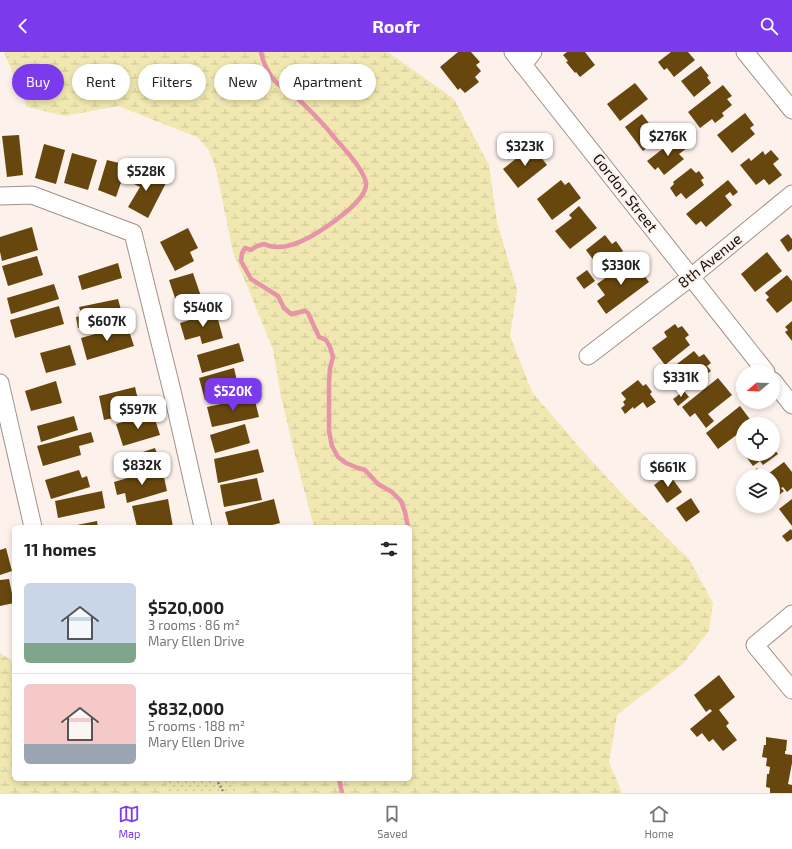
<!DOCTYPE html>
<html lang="en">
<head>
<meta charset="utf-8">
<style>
  body { margin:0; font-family:"Exo 2",sans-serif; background:#f6f6f6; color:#222; height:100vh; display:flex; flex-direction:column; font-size:15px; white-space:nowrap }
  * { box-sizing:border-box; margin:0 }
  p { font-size:13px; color:#767676 }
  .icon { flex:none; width:22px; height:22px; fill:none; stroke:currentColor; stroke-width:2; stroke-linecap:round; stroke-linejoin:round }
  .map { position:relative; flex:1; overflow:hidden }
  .details { position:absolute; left:12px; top:473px; width:400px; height:256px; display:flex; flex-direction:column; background:#fff; border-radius:6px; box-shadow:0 2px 6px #0003 }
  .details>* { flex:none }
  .banner { position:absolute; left:12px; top:12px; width:400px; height:36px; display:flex; gap:8px }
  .needle { width:26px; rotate:251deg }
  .controls { position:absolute; left:736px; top:313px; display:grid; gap:8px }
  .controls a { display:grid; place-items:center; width:44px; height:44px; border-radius:50%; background:#fff; box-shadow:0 2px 6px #0003; font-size:20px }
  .price { position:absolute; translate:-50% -34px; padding:0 9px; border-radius:8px; background:#fff; color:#222; font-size:13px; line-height:26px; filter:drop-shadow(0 1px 2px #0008) }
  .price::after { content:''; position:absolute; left:50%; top:24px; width:12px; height:9px; margin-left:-6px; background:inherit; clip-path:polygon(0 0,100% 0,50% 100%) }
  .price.selected { background:#7c3aed; color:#fff }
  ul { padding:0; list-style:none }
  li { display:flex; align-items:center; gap:12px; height:100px; padding:0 12px }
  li+li { border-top:1px solid #e0e0e0 }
  li span { display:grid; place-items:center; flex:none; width:112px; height:80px; border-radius:6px; color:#555 }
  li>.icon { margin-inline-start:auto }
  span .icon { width:48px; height:48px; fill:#fffc; stroke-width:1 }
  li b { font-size:17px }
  h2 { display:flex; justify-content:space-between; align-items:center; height:48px; padding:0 12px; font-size:17px }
  .tag { padding:0 14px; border-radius:18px; background:#fff; box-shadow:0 2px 6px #0003; font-size:14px; line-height:36px }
  .tag.selected { background:#7c3aed; color:#fff }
  header { display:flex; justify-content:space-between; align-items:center; height:52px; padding:0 12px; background:#7c3aed; color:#fff; font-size:18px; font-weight:700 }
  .menu { display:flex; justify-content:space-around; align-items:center; height:56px; border-top:1px solid #e0e0e0; background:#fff; font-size:11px; color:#767676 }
  .menu a { display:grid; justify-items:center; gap:2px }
  .menu .selected { color:#7c3aed }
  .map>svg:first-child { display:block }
  .wetland { fill:url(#wetland-marsh) }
  .park { fill:url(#park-dots) }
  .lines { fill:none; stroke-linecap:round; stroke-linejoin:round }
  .stream { stroke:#e794a8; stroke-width:4.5 }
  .building { fill:#67470d }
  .street-casing { stroke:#a29187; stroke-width:19 }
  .path { stroke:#928883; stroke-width:2.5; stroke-dasharray:2 2; stroke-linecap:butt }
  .street { stroke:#fff; stroke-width:17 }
  .labels { text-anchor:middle; stroke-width:4; stroke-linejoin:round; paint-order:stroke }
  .street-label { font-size:15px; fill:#150f0b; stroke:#fdf1eb }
</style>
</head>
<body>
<header><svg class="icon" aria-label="back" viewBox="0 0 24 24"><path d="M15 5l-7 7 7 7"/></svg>Roofr<svg class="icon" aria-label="search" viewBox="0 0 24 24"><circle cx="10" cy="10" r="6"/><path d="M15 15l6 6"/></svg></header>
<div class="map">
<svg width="792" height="741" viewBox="0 0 792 741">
  <defs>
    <pattern id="wetland-marsh" width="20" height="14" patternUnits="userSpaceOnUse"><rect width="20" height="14" fill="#f0e8b0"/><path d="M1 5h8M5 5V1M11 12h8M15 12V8" fill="none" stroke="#cdc696"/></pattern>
    <pattern id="park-dots" width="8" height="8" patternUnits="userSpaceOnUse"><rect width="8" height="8" fill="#f0e8b0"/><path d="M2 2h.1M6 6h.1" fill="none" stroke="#cdc696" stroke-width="1.8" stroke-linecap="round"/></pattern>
  </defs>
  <rect width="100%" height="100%" fill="#fdf1eb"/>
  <g class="wetland">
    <polygon points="4,0 388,0 454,47 489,113 497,170 517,238 510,284 532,340 581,397 624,444 689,507 713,551 709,579 683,612 617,663 609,710 622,741 241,741 232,727 410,727 410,475 314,475 295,403 281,345 273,297 233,200 216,117 208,97 197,85 118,54 65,64 27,55"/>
    <polygon points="0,601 14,610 14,727 166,727 168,741 0,741"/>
  </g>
  <polygon class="park" points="166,727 232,727 241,741 168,741"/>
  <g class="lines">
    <g class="stream">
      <path d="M261,0C263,11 269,24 278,32C283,36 288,38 293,42C302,51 312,60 321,70C328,77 334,86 341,93C349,102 364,119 366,131C368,149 324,177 310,185C297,192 278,199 264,192L257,194L251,198L245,196L242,201L241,209L251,227L278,244L284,256L291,262L305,259L308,261L319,285L326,288L330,295L333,305L330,316L329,330V379L332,394L338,405L346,411L358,416L365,418L378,432L392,440L401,449L405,460L408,475"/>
      <polyline points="339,727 342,741"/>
    </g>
  </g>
  <g class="building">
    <polygon points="458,0 471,0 480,10 476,13 481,19 475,25 479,30 465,41 460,36 458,38 440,15"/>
    <polygon points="567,0 585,0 595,13 580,25 576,20 575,21 566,10 568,9 563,3"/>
    <polygon points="671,0 688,0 695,8 674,25 667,16 664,18 658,10"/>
    <polygon points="701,14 709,24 707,25 711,31 694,45 681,29"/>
    <polygon points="635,31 648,47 620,69 607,52"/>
    <polygon points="723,33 732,44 727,47 732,53 722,61 724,64 715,71 712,67 700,76 688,60"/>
    <polygon points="745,61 754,73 750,76 755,82 732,101 717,83"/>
    <polygon points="642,62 660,86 643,99 625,75"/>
    <polygon points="19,83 23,123 7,125 2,84"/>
    <polygon points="678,85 687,96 679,102 684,107 664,123 658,115 655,118 647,109"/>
    <polygon points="44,92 65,98 56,132 35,126"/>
    <polygon points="532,94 547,113 518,136 503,117"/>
    <polygon points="771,98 779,107 773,112 782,123 769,133 764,127 756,133 740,113 749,106 751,109 763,99 765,103"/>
    <polygon points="72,101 97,108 88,138 64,131"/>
    <polygon points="107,108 127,113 116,145 98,138"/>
    <polygon points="138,115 166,131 148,166 128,155 140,135 130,130"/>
    <polygon points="691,116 696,121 699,119 704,126 701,128 704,133 686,147 681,141 676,145 670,136 674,132 673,130"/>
    <polygon points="561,128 565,133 569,130 581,146 552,168 537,147"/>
    <polygon points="728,128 738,140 733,144 730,140 725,144 732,153 706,175 701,169 696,173 686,162"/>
    <polygon points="579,154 597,176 570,197 555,179 572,166 569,163"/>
    <polygon points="32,175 38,198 2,209 0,200 0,185"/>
    <polygon points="188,176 198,196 190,200 194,209 175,219 160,190"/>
    <polygon points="788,182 792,187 792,197 788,200 780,188"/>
    <polygon points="605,183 612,192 616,189 623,199 600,217 586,198"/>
    <polygon points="767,200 782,219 755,240 741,222"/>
    <polygon points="37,204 43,223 8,234 2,214"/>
    <polygon points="632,207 649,230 606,262 597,249 605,243 597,232"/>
    <polygon points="118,211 122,226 82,238 78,224"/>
    <polygon points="587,218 595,229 584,237 576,226"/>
    <polygon points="193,221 206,259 186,265 180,249 176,249 169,228"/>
    <polygon points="787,223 792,229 792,249 777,261 766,248 769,245 765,241"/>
    <polygon points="54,232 59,247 11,262 7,246"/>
    <polygon points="118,247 123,265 78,276 76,265 82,264 79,255"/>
    <polygon points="59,254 64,272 15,286 10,268"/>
    <polygon points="216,260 223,286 202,292 200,284 185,288 180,271"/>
    <polygon points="792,269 792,289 785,280 788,278 785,275"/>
    <polygon points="675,272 678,276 682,274 689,283 685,286 690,293 665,313 652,296 667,285 664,280"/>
    <polygon points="127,273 134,294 87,308 81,286"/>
    <polygon points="239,291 244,309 202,321 197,303"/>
    <polygon points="70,293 76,313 46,321 40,301"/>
    <polygon points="694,299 699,305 704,302 711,311 707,314 711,319 699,327 696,323 682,334 669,318"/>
    <polygon points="234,316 237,329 245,328 248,336 205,348 199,326"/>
    <polygon points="718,326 732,343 708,362 714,369 706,376 695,361 690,365 682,355"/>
    <polygon points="638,328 643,334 646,332 652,340 650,342 656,350 647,356 643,350 634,357 633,355 625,362 621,356 625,353 623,350 626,347 621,341"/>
    <polygon points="56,329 62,351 31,359 25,339"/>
    <polygon points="135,335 141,360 104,368 99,344"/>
    <polygon points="684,339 689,345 678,354 673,347"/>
    <polygon points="254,345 259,365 212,375 207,355"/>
    <polygon points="740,354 752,370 750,372 743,372 743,378 718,397 706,381"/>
    <polygon points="153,361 160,383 123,394 116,372"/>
    <polygon points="74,364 78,378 41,390 37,374"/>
    <polygon points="245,372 250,391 215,401 210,383"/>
    <polygon points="91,380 94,390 79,394 81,403 43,414 37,394"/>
    <polygon points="773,390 777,395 774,397 778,402 763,413 760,409 753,414 744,402 773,402"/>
    <polygon points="155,396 161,413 120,426 115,409"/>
    <polygon points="258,397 264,420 218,431 214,407"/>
    <polygon points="784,410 792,420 792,436 787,440 783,435 781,436 784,439 774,447 773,424 765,424"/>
    <polygon points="162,416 167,439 127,451 125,441 117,443 114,430"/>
    <polygon points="757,416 763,424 747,424"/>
    <polygon points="79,418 82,426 87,424 90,435 51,447 45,428"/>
    <polygon points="669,422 682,440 667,451 654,433"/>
    <polygon points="257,426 262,448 224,455 220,433"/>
    <polygon points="102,439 105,456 58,466 55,449"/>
    <polygon points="691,446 700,460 686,470 676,456"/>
    <polygon points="168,447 173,475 137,475 132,454"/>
    <polygon points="274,447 280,471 265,475 229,475 225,460"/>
    <polygon points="792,447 792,474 779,457"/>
    <polygon points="97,469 98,475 72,475 72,474"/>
    <polygon points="791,477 792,479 792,487 787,490 782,484"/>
    <polygon points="6,496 12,519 0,523 0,498"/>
    <polygon points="9,527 14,551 0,554 0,528"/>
    <polygon points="719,623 735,645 719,658 729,671 726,674 737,688 723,699 713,687 709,690 702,681 697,685 690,677 712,659 710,657 706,660 694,643"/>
    <polygon points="766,685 787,688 786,699 785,699 785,702 792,703 792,711 788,732 792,733 792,741 770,741 770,736 766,735 767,722 769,722 770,715 766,714 767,706 762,705 764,693 766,693"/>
  </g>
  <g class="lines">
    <g class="street-casing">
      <g id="street">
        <polyline points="513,0 766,320"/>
        <polyline points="745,0 792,58"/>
        <polyline points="523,13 533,0"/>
        <polyline points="0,144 32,143 133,181 173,343 203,475"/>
        <polyline points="588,304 691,225 792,142"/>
        <polyline points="773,329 792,353"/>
        <polyline points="0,331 33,475"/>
        <polyline points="792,562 755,593 792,638"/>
      </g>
    </g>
    <polyline class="path" points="216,727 224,741"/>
    <use href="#street" class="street"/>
  </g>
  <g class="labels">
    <g class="street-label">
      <text transform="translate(625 141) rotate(52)" y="5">Gordon Street</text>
      <text transform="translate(710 209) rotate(-39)" y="5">8th Avenue</text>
    </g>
  </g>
</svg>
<div class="controls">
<a><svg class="needle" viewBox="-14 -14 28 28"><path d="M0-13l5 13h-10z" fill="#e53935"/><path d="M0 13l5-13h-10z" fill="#767676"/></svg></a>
<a><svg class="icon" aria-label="locate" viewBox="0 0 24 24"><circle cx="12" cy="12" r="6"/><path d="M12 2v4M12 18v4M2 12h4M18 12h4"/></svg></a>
<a><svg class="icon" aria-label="layers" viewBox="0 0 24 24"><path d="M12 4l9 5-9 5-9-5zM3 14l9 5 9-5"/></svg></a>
</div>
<b class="price" style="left:668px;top:105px">$276K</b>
<b class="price" style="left:525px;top:115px">$323K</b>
<b class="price" style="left:146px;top:140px">$528K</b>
<b class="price" style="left:621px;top:234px">$330K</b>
<b class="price" style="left:203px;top:276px">$540K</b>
<b class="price" style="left:107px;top:290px">$607K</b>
<b class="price" style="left:681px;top:346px">$331K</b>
<b class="price selected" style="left:233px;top:360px">$520K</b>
<b class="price" style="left:138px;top:378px">$597K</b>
<b class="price" style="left:142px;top:434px">$832K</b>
<b class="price" style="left:668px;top:436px">$661K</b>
<div class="banner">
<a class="tag selected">Buy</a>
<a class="tag">Rent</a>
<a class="tag">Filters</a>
<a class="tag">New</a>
<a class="tag">Apartment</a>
</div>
<section class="details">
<h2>11 homes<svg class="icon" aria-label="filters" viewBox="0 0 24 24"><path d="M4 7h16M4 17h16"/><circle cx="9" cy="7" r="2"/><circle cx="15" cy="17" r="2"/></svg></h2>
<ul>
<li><span style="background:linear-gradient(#c9d6e8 75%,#7fa58c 0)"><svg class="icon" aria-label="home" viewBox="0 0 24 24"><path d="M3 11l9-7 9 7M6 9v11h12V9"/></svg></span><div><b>$520,000</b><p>3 rooms · 86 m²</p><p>Mary Ellen Drive</p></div></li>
<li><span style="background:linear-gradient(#f6c9c9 75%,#9aa5b1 0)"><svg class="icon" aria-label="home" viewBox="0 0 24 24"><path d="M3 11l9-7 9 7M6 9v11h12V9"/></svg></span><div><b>$832,000</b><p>5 rooms · 188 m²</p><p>Mary Ellen Drive</p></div></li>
</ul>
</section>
</div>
<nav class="menu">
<a class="selected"><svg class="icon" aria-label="map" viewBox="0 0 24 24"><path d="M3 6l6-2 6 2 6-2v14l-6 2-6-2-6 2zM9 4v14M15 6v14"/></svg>Map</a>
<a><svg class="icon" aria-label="saved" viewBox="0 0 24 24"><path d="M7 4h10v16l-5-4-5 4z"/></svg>Saved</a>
<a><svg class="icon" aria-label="home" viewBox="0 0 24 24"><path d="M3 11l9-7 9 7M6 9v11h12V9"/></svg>Home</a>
</nav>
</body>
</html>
